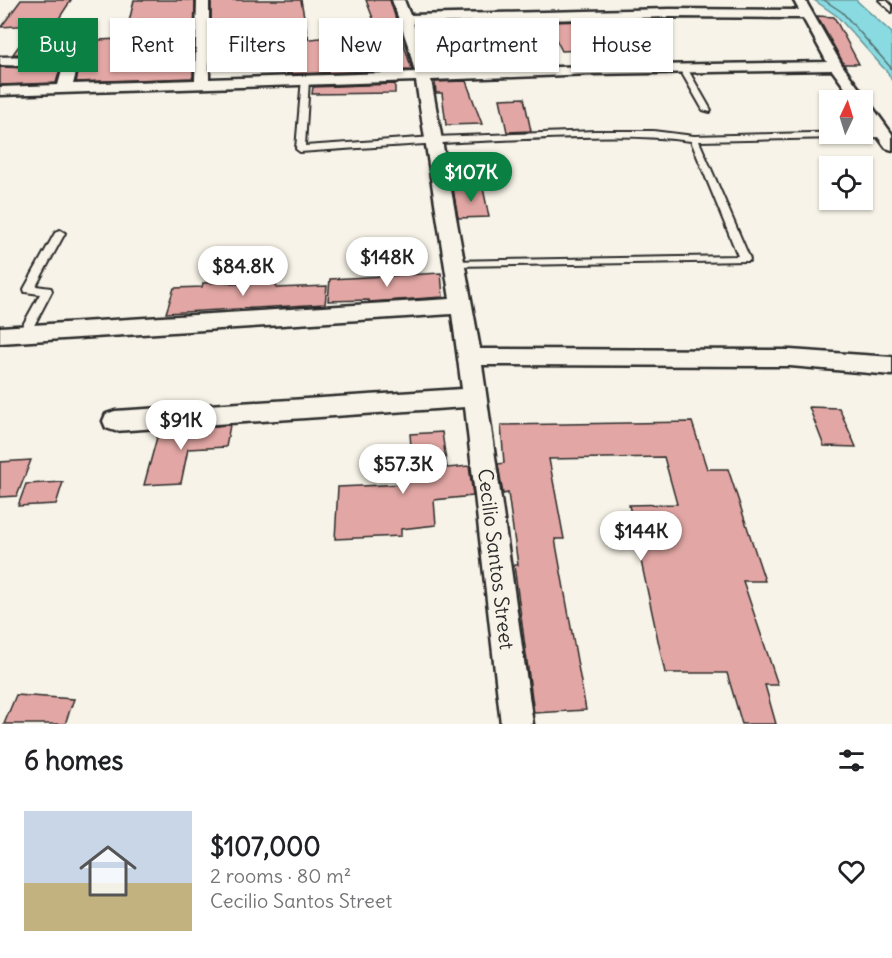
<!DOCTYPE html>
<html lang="en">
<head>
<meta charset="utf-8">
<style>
  body { margin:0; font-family:Delius,sans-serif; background:#f6f6f6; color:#202124; height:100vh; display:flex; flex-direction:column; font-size:22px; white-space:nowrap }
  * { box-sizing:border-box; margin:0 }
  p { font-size:20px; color:#757577 }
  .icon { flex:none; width:33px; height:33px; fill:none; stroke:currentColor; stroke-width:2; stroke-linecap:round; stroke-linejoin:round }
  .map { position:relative; height:724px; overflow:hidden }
  .sheet { display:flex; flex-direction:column; background:#fff; flex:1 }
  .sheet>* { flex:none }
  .banner { position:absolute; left:18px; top:18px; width:856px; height:54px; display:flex; gap:12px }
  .needle { width:39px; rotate:4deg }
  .buttons { position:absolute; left:819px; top:90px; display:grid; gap:12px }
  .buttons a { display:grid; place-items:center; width:54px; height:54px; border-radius:0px; background:#fff; box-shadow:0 2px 4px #0004; font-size:30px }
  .price { position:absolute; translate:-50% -51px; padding:0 14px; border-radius:21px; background:#fff; color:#222; font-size:20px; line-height:39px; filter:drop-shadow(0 2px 3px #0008) }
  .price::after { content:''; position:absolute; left:50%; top:36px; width:18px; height:14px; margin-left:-9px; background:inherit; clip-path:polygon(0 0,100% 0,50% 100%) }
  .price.selected { background:#0b8043; color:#fff }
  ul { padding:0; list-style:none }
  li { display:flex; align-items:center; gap:18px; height:150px; padding:0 24px }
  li+li { border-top:2px solid #e0e0e0 }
  li span { display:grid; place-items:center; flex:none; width:168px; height:120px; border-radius:0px; color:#555 }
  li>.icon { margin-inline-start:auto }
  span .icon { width:72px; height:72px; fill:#fffc; stroke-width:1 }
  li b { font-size:26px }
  h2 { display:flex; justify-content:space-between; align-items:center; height:72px; padding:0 24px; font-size:26px }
  .pill { padding:0 21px; border-radius:0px; background:#fff; box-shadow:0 2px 4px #0004; font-size:21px; line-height:54px }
  .pill.selected { background:#0b8043; color:#fff }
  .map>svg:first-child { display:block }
  .water { fill:#89dbe1; stroke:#639598; stroke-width:1.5 }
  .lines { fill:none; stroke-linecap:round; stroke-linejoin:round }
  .shore { stroke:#517174; stroke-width:1.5 }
  .building { fill:#e2a7a4; stroke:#2b2b2b; stroke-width:1.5 }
  .service-casing { stroke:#2b2b2b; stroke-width:4 }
  .minor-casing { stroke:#2b2b2b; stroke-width:5 }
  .service { fill:#f7f3e8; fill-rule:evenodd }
  .minor { fill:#f7f3e8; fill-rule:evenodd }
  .labels { text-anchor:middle; stroke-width:5; stroke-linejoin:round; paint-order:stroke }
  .street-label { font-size:20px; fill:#2b2b2b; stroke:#f7f3e8 }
</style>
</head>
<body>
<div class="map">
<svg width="892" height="724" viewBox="0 0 892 724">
  <rect width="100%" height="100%" fill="#f7f3e8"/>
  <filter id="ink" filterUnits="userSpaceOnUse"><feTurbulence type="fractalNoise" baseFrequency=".0167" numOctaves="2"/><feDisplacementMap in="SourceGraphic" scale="12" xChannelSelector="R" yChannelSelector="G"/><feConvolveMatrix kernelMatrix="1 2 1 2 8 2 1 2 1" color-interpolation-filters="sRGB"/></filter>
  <g filter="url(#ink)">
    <polygon class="water" points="814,0 856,0 892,33 892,81 888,73 837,16"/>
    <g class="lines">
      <polyline class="shore" points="824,0 842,12 892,69"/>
    </g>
    <g class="building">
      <polygon points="21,0 71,0 45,40 64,41 58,56 13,54 34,25 1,27"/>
      <polygon points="134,0 195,0 193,78 76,82 80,64 69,58 77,41 119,39 120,32 127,31"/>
      <polygon points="211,0 301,0 307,33 282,34 281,24 244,27 244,37 211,39"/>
      <polygon points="366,0 390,0 412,70 287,74 283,42 329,37 328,53 374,52 371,41 377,40 372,27 376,26"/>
      <polygon points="817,16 834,17 859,64 844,64"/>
      <polygon points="632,20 648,54 594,56 586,53 583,55 581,50 562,51 547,22"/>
      <polygon points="446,24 462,68 431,69 416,25"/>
      <polygon points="244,45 244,60 211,63 211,48"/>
      <polygon points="0,67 60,69 56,83 0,85"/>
      <polygon points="466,81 482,124 446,125 442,93 436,93 435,82"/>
      <polygon points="395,84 395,93 312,94 313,87"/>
      <polygon points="524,98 531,131 507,132 500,99"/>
      <polygon points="483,188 489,217 458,218 453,189"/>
      <polygon points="441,273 443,297 369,302 369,300 328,301 330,279"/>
      <polygon points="232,282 231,284 277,283 276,288 327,286 325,304 166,313 174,288 202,287 203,283"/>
      <polygon points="809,407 839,408 856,447 824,446"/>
      <polygon points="692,422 707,469 728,469 765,581 743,581 778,685 765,685 776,724 742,724 727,673 665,673 629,505 677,504 664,457 549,459 564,539 555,539 586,710 534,713 514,565 518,565 508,493 503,494 498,464 504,463 501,425"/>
      <polygon points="230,425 226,447 188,449 181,483 144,485 159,430"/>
      <polygon points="442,432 447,468 469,466 473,496 434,500 436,525 401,529 401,536 335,539 338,487 405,484 404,472 413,471 410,434"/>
      <polygon points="31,460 17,496 0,497 0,462"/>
      <polygon points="63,482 56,504 18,506 26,484"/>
      <polygon points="16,695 74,699 65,724 4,724"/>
    </g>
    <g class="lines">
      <g class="service-casing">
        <g id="service">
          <polygon points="879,0 886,0 892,6 892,12"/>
          <polygon points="73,21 78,22 74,43 64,64 58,64 57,62 66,43"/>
          <polygon points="305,35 307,36 307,38 203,46 199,44 203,42"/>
          <polygon points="585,55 592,57 594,72 587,70"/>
          <polygon points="680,66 687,68 711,110 710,112 703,110 679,68"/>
          <path d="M302,78L309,80L305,146L434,137L596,131H653L694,136L885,131L889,134L885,137L699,141L750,259L749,261L454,266L449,263L450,261L738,256L691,141C635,134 581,137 525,139C450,142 375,147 300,152L296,149Z"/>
          <polygon points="60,230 65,233 36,286 51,288 52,291 29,335 21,335 19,332 40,294 25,292 24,289 55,233"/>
        </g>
      </g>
      <g class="minor-casing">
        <path id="minor" d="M197,0H209V79L415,72L409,48L392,0H404L410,15L670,9L799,10L794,1L805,0L842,65L892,134V150L886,148L862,115V100H854L832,70L591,74L431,80L480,349L790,350L892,357V375L790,366L482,365L533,724H501L465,407L115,431L106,428L103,421L106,414L115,411L462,389L452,314L0,343V327L450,299L416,81L0,95V87L58,85L63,67L0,65V57C18,57 66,53 78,65L73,84L195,80ZM670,17L803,18L827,62L591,66L429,71L413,23Z"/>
      </g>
      <use href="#service" class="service"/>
      <use href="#minor" class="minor"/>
    </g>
  </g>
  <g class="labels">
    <g class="street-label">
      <text transform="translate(496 559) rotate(83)" y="7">Cecilio Santos Street</text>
    </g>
  </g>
</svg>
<div class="buttons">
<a><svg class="needle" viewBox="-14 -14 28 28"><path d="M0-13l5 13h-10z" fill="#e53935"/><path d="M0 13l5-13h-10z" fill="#757577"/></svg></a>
<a><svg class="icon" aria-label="locate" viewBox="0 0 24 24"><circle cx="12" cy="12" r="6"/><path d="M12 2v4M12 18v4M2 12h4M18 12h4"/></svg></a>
</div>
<b class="price selected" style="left:471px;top:203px">$107K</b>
<b class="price" style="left:387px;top:288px">$148K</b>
<b class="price" style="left:243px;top:297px">$84.8K</b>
<b class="price" style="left:181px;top:451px">$91K</b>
<b class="price" style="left:403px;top:495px">$57.3K</b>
<b class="price" style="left:641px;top:562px">$144K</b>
<div class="banner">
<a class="pill selected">Buy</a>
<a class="pill">Rent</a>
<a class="pill">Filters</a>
<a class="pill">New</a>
<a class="pill">Apartment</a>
<a class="pill">House</a>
</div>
</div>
<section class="sheet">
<h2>6 homes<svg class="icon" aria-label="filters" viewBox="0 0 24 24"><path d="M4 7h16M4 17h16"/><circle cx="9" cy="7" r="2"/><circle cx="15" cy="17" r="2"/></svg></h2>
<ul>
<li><span style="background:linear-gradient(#c9d6e8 60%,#c2b280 0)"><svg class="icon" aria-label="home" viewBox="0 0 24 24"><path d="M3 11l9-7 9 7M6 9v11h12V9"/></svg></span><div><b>$107,000</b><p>2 rooms · 80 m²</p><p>Cecilio Santos Street</p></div><svg class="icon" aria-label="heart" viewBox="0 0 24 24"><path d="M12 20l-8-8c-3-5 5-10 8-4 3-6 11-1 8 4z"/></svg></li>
</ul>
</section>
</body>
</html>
